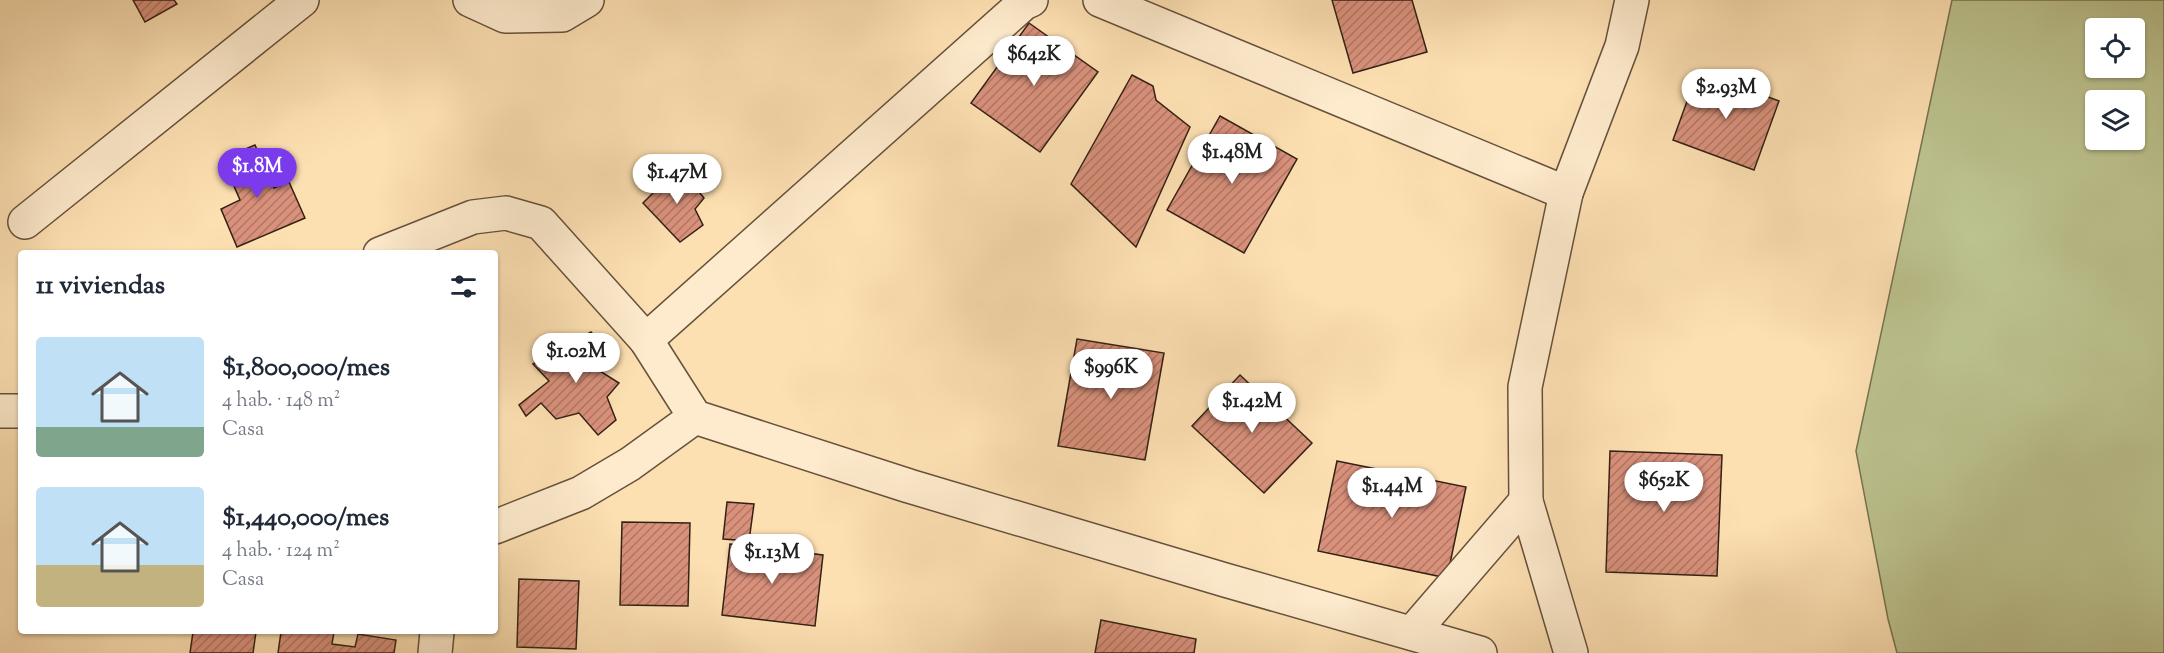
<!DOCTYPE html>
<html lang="es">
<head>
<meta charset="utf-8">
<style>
  body { margin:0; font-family:"Sorts Mill Goudy",serif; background:#f2f2f3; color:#1f2937; height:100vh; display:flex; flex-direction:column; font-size:22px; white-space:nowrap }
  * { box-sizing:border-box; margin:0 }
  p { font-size:20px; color:#747a83 }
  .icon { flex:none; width:33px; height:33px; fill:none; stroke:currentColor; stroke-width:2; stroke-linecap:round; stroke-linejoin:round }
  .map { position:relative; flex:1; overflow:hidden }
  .panel { position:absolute; left:18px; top:250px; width:480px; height:384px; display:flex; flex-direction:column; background:#fff; border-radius:6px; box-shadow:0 2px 4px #0004 }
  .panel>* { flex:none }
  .controls { position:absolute; left:2085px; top:18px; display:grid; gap:12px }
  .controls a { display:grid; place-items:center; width:60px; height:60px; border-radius:6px; background:#fff; box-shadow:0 2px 4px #0004; font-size:30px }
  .price { position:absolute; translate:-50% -51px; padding:0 14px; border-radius:21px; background:#fff; color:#222; font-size:20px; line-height:39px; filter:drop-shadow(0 2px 3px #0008) }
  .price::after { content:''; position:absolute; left:50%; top:36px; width:18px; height:14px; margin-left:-9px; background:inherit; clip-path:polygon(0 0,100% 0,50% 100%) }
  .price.selected { background:#7c3aed; color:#fff }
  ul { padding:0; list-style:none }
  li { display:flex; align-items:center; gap:18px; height:150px; padding:0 18px }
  li span { display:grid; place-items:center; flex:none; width:168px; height:120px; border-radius:6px; color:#555 }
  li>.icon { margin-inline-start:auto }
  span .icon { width:72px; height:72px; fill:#fffc; stroke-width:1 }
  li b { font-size:26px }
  h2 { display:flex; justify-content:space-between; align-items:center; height:72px; padding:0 18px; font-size:26px }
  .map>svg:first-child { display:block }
  .green { fill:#bcc38f; stroke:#787252; stroke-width:1.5; fill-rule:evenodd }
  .building { fill:url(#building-hatch); stroke:#342114; stroke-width:1.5 }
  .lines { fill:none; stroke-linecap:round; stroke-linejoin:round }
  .minor-casing { stroke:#66513c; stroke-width:36 }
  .minor { stroke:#feebcd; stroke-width:33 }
</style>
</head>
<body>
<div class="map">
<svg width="2164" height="653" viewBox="0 0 2164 653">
  <defs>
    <pattern id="building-hatch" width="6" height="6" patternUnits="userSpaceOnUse" patternTransform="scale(1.5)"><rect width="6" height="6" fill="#d9917c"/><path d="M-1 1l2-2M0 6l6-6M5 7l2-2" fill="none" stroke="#b17664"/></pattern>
  </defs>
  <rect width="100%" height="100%" fill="#fde0b2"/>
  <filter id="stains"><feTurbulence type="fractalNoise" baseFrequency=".00333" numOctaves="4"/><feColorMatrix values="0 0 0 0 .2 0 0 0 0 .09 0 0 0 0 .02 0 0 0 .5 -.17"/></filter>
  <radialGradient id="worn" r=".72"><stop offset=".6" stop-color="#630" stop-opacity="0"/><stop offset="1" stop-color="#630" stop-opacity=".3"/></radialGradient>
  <path class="green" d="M1952,0H2164V653H1897L1888,619L1856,451ZM2096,28H2134V68H2096ZM2096,100H2134V140H2096Z"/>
  <g class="building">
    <polygon points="133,0 174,0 177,4 145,22"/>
    <polygon points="1332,0 1412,0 1427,52 1353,73"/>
    <polygon points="1029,23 1098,72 1040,152 971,103"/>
    <polygon points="1698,71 1779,101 1754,170 1673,140"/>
    <polygon points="1132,75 1153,86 1156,100 1190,127 1136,247 1071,184"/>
    <polygon points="1220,116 1297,159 1244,253 1167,210"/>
    <polygon points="255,145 274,188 289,182 305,218 237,247 221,209 240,200 222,159"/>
    <polygon points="679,167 704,198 695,209 703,225 680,242 643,203"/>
    <polygon points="591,332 611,355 595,368 619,383 607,397 616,420 598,435 579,413 556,419 541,403 526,416 519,405 549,381 533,364"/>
    <polygon points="1077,339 1164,353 1145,460 1058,446"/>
    <polygon points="1240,375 1312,443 1264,493 1192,426"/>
    <polygon points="1610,451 1722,455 1717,576 1606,572"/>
    <polygon points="1337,461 1466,487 1447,578 1318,551"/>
    <polygon points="727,502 754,504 749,541 723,539"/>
    <polygon points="622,522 690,523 688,606 620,605"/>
    <polygon points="730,544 823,555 815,626 722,615"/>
    <polygon points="519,579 579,581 576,649 517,647"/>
    <polygon points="1101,620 1196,639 1194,653 1095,653"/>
    <polygon points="193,632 256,632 253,653 190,653"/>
    <polygon points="281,632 334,632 332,644 355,647 358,634 396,640 394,653 278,653"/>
  </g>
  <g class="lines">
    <g class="minor-casing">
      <g id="minor">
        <polyline points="470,0 505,16 562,15 587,0"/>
        <polyline points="1100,0 1566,193"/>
        <polyline points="25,222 302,0"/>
        <polyline points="380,254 473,217 506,213 541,223 646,340 695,417 909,486 1225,580 1480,653"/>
        <polyline points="646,340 1024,3 1031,0"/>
        <polyline points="0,411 21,411"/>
        <polyline points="495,527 581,493 630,464 695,417"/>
        <polyline points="1412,633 1526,501"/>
        <polyline points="435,653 437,632"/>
        <polyline points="1571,653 1526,501 1525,387 1566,193 1622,46 1632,0"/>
      </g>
    </g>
    <use href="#minor" class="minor"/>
  </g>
  <rect width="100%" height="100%" filter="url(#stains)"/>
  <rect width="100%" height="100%" fill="url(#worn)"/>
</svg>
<div class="controls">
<a><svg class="icon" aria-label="locate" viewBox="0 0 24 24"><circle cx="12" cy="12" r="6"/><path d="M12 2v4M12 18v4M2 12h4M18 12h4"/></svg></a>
<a><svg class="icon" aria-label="layers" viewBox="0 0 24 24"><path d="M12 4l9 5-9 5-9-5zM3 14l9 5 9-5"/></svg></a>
</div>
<b class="price" style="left:1034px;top:87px">$642K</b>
<b class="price" style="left:1726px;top:120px">$2.93M</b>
<b class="price" style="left:1232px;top:185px">$1.48M</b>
<b class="price selected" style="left:257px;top:199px">$1.8M</b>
<b class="price" style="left:677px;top:205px">$1.47M</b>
<b class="price" style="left:576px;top:384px">$1.02M</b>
<b class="price" style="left:1111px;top:400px">$996K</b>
<b class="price" style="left:1252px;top:434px">$1.42M</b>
<b class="price" style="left:1664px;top:513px">$652K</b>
<b class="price" style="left:1392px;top:519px">$1.44M</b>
<b class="price" style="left:772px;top:585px">$1.13M</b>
<section class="panel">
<h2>11 viviendas<svg class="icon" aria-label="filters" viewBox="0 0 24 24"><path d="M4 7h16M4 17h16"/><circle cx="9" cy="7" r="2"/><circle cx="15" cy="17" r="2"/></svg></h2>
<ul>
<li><span style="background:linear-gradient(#bfe0f5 75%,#7fa58c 0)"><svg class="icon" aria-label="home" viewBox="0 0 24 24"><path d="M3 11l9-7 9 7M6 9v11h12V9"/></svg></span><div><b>$1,800,000/mes</b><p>4 hab. · 148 m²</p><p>Casa</p></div></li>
<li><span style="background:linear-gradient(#bfe0f5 65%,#c2b280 0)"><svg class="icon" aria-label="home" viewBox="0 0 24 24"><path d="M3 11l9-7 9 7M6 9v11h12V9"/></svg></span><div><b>$1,440,000/mes</b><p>4 hab. · 124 m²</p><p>Casa</p></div></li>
</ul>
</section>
</div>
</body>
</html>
